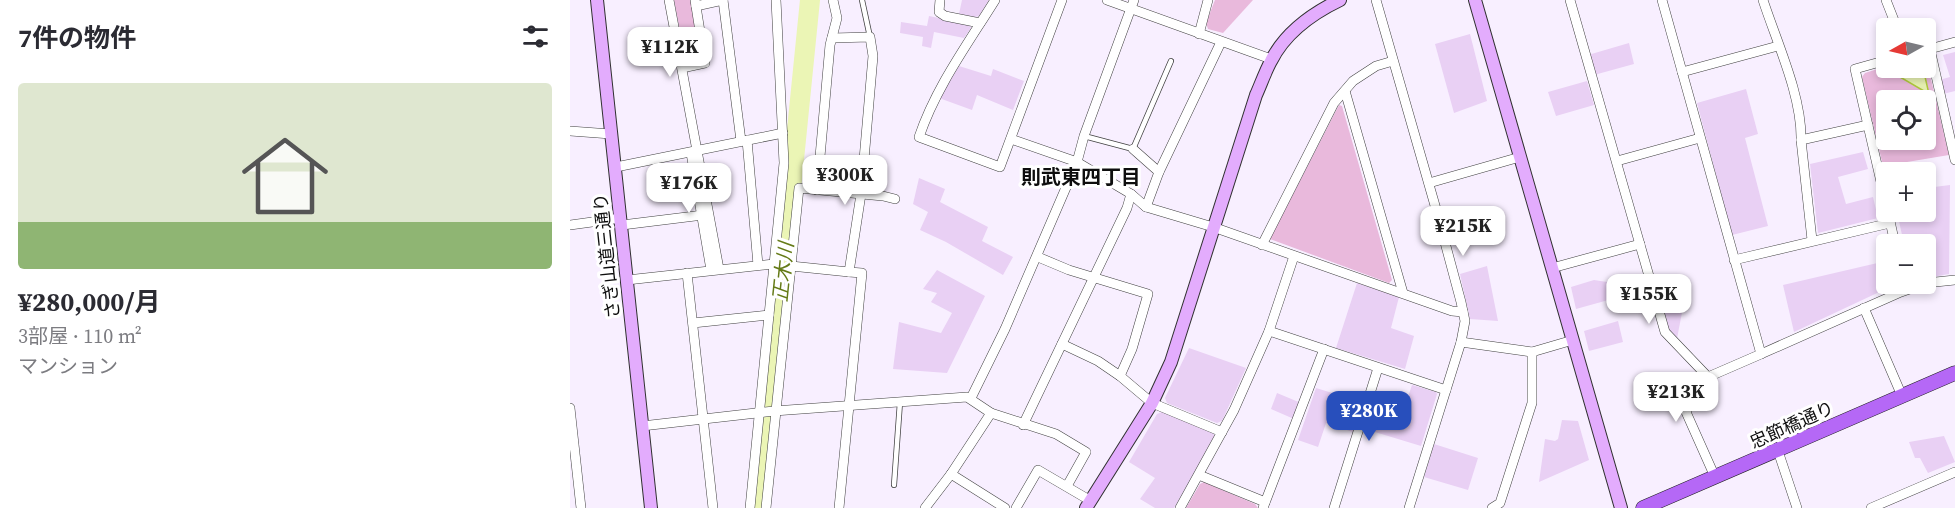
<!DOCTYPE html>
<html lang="ja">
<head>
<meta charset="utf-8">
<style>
  body { margin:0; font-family:"Source Serif 4","Noto Sans JP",serif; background:#f2f2f3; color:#2b2b33; height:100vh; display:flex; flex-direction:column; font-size:22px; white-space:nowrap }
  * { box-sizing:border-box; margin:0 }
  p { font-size:20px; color:#7c7c81 }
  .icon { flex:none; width:33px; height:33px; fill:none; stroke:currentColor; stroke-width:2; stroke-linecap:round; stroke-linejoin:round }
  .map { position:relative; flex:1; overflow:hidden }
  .details { display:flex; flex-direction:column; background:#fff; width:570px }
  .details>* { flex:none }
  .needle { width:39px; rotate:262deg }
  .fabs { position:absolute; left:1306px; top:18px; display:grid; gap:12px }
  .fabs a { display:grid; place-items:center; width:60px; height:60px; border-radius:6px; background:#fff; box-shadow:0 3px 9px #0003; font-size:30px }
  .price { position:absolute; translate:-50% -51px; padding:0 14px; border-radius:12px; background:#fff; color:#222; font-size:20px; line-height:39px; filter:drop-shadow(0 2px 3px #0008) }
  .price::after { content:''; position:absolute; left:50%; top:36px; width:18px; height:14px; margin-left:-9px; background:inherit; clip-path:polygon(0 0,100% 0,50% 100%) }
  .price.selected { background:#284fbc; color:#fff }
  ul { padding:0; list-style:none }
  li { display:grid; align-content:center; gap:12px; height:318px; padding:0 18px }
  li span { display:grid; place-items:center; height:186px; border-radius:6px; color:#555 }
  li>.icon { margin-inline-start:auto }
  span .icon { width:108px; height:108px; fill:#fffc; stroke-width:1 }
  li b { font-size:26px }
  h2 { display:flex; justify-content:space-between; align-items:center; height:72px; padding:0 18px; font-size:26px }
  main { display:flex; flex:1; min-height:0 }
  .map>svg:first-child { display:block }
  .farmland { fill:#e9d0f4 }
  .green { fill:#e9b9dc; fill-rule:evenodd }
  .water { fill:#ebf5b5; stroke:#b1cb3d; stroke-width:1.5 }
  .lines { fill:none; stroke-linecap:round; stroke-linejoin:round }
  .river { stroke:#ebf5b5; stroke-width:20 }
  .lane-casing { stroke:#414141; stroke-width:6 }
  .street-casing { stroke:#414141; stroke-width:10 }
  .secondary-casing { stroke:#303030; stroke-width:14 }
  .primary-casing { stroke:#1f1f1f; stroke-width:15 }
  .lane { stroke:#fff; stroke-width:4.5 }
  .street { stroke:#fff; stroke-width:9 }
  .secondary { stroke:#e3acfd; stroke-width:12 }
  .primary { stroke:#b568f6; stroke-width:14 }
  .labels { text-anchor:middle; stroke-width:6; stroke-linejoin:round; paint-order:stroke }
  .street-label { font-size:18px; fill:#0e0e0e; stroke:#fff }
  .neighbourhood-label { font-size:20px; font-weight:bold; fill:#0e0e0e; stroke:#fff }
  .water-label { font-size:20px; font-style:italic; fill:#657b17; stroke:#fff }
</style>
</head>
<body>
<main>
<section class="details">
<h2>7件の物件<svg class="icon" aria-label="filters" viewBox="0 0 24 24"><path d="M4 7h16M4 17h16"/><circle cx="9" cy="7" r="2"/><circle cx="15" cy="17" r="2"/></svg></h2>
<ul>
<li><span style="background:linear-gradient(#dfe7d0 75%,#8fb573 0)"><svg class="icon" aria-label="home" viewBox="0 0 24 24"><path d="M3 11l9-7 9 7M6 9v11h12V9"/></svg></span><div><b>¥280,000/月</b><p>3部屋 · 110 m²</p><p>マンション</p></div></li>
</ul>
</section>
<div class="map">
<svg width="1385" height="508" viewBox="0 0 1385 508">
  <rect width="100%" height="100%" fill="#f8efff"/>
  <g class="farmland">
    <polygon points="392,0 419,0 409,16 405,17 389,14"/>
    <polygon points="359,16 399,24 401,28 394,38 364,32 361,48 352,46 353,37 330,33 331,22 357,26"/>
    <polygon points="900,34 917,101 884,113 865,44"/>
    <polygon points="1059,43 1064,64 1024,75 1018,55"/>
    <polygon points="1385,52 1385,91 1373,94 1369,80 1380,77 1373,55"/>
    <polygon points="389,66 421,76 423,69 454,81 443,110 407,95 402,110 369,98"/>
    <polygon points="1017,81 1024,105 986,116 978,92"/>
    <polygon points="1176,89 1188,134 1175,138 1198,226 1162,235 1127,103"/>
    <polygon points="1293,152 1298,169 1268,177 1276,204 1303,197 1308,218 1248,233 1240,164"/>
    <polygon points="349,178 375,189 370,202 418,227 412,241 443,257 433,275 376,242 350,230 358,212 343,204"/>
    <polygon points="1380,185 1379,274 1356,278 1356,244 1334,244 1327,212 1356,212 1356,188"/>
    <polygon points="1316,261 1317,284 1320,284 1320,287 1224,332 1213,285"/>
    <polygon points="917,266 928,321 900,319 890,274"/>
    <polygon points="367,270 415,296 377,373 323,369 329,322 371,333 382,313 361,302 367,293 353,289"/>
    <polygon points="1024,280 1037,282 1042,299 1006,309 1001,287"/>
    <polygon points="787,283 829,297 821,328 844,336 835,369 766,348"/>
    <polygon points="1089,304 1113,307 1106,344 1098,335"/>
    <polygon points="1048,321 1053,342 1019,351 1014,331"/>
    <polygon points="619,348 676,368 652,421 647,423 597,403 595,398"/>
    <polygon points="842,385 866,392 867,394 851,446 795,429 803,403 833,412"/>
    <polygon points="746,388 792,402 783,432 756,423 748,447 728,440"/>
    <polygon points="707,393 731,403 724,419 701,409"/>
    <polygon points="592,412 643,432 645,438 604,508 585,508 570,499 585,478 559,462 587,414"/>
    <polygon points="992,420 1008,421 1019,460 969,482 975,439 985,441 988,439"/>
    <polygon points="1374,436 1385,462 1358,473 1350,458 1345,458 1339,442"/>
    <polygon points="864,444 908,458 898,490 854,477"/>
  </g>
  <g class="green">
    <polygon points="104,0 122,0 132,61 116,63"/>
    <polygon points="645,0 683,0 653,33 638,29 636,23"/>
    <path d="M1356,58L1379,155L1313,166L1292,77L1295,73L1317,66L1356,68ZM1317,100H1356V140H1317Z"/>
    <polygon points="769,105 772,106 822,280 819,283 700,239"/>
    <polygon points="634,482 685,504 688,508 616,508 630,484"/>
  </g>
  <polygon class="water" points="1326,68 1353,68 1359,94 1318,70"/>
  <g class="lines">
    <polyline class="river" points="189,508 240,0"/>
    <g class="lane-casing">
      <g id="lane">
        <polyline points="292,0 300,37"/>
        <polyline points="514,136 563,149 601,61"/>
        <polyline points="324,485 330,402"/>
      </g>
    </g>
    <g class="street-casing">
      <g id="street">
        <polyline points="99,0 149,269"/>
        <polyline points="153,0 171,141"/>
        <polyline points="370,0 369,12 375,16 410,23"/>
        <path d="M425,0C397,45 366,87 349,137L430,167L492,0"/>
        <polyline points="537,0 701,59"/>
        <polyline points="806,0 866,209 891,302 895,321 891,342 839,508"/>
        <polyline points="1000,0 1095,332 1138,377"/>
        <polyline points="1092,0 1191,354 1138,377 1131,384 1116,412 1145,477"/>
        <path d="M1193,0C1207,43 1232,96 1231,140L1242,240"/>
        <polyline points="1316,0 1327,28"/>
        <polyline points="126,6 153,0"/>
        <polyline points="629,34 638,0"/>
        <polyline points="262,38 300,37 303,56 291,194 279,272 292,273 269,508"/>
        <polyline points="1360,49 1385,160"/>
        <polyline points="1356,50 1385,42"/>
        <polyline points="1317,60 1285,69 1317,208"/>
        <polyline points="112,68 135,63 125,0"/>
        <polyline points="1112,72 1208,46"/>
        <polyline points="775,91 833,293"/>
        <polyline points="0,131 41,134"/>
        <polyline points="441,139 507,162 561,194 576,207 643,227 882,311 893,312"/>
        <polyline points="177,140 188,265"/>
        <polyline points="1231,140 1298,125"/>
        <polyline points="563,149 589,172"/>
        <polyline points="121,153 141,270"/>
        <polyline points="1047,161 1130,138"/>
        <polyline points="46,167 213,133"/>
        <polyline points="859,183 950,157"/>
        <polyline points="247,190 260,45 267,18 263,0"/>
        <polyline points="576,207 589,172 651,42"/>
        <polyline points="1318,212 1325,244"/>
        <polyline points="0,225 51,218"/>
        <polyline points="52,225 133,215"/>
        <polyline points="692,245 764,103 783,81 806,66 823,61"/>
        <polyline points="468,257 499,270 578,294 562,349 550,376"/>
        <polyline points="1164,260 1320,223"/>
        <polyline points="221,266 279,272"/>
        <polyline points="982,268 1070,244"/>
        <polyline points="117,273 143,508"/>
        <polyline points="57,280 204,264"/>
        <polyline points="1356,283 1385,280"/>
        <polyline points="1294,308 1332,396"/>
        <polyline points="123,323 199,315"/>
        <polyline points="699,331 876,390"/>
        <polyline points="891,342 962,352 1003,340"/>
        <polyline points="492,344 528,361 550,376 582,403 652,432"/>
        <polyline points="1191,354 1331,292 1354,284"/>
        <polyline points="401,398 435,329 507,162 514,136 564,0"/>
        <polyline points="0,408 11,508"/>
        <polyline points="453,425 557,208 561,194"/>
        <polyline points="72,426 204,411 397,397 421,413 486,434 516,452 497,486"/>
        <polyline points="1208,451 1227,508"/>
        <polyline points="381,474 435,508"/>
        <polyline points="629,475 695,502"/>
        <polyline points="180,508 214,163 206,0"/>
        <polyline points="196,508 229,188 313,196 325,199"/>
        <polyline points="355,508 381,474 421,413"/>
        <polyline points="446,508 468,470 521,501"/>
        <polyline points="610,508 664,410 699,331 724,256"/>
        <polyline points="693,508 754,349"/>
        <polyline points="764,508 808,368"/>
        <polyline points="922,508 930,503 962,403 962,352"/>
        <polyline points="1301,508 1385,472"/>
      </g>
    </g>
    <g class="secondary-casing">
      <g id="secondary">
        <polyline points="27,0 81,508"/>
        <polyline points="905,0 1051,508"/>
        <path d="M516,508L582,403L601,362L686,95C691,84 695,72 701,61C715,33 743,13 770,0"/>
      </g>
    </g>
    <g class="primary-casing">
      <polyline id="primary" points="1073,508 1385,373"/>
    </g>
    <use href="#lane" class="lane"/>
    <use href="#street" class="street"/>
    <use href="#secondary" class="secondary"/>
    <use href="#primary" class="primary"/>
  </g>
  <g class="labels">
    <g class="street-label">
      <text transform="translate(37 256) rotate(-96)" y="6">さぎ山道三通り</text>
      <text transform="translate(1222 425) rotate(-24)" y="6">忠節橋通り</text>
    </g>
    <g class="neighbourhood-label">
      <text x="511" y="184">則武東四丁目</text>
    </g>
    <g class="water-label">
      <text transform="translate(213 272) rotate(-84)" y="7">正木川</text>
    </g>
  </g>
</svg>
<div class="fabs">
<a><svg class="needle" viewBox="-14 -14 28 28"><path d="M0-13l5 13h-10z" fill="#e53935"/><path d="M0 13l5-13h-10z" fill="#7c7c81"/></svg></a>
<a><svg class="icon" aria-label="locate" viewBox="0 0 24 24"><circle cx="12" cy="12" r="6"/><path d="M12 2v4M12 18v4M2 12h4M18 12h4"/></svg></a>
<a>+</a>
<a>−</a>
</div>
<b class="price" style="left:100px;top:78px">¥112K</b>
<b class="price" style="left:275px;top:206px">¥300K</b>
<b class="price" style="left:119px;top:214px">¥176K</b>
<b class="price" style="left:893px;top:257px">¥215K</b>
<b class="price" style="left:1079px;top:325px">¥155K</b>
<b class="price" style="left:1106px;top:423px">¥213K</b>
<b class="price selected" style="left:799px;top:442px">¥280K</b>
</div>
</main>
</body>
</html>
